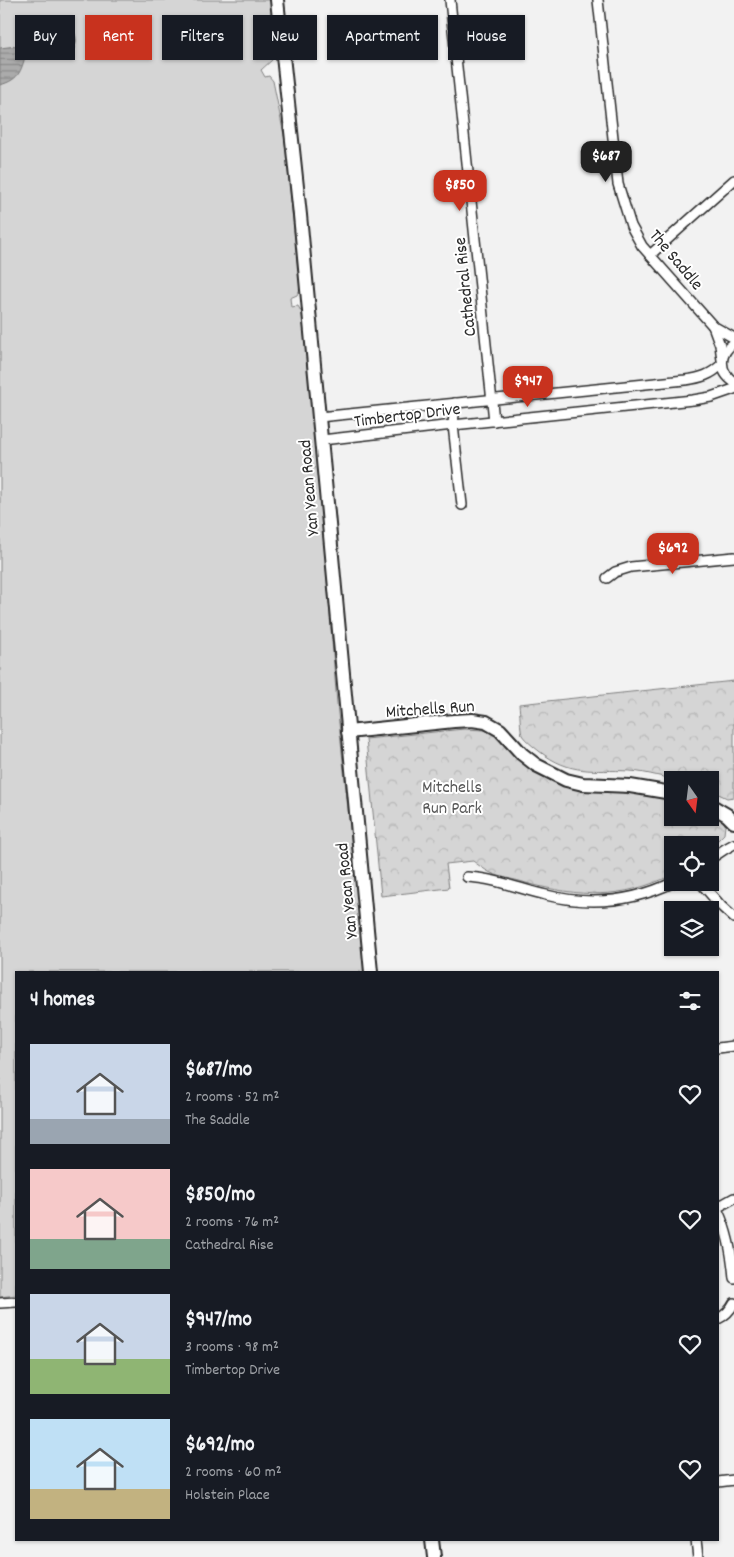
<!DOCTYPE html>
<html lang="en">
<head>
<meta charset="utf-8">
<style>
  body { margin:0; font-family:Dekko,sans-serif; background:#242831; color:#f1f3f6; height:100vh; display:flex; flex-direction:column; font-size:19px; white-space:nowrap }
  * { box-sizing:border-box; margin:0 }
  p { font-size:16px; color:#9ea1a6 }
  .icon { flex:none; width:28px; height:28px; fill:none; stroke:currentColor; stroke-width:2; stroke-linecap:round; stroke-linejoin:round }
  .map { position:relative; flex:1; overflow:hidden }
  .side { position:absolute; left:15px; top:971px; width:704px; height:570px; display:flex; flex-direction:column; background:#171b24; border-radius:0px; box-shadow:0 1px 4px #0004 }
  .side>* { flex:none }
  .top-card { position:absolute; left:15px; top:15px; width:705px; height:45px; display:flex; gap:10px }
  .needle { width:32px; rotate:166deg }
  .buttons { position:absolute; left:664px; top:771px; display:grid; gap:10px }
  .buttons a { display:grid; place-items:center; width:55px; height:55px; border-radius:0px; background:#171b24; box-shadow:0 1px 4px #0004; font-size:25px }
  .price { position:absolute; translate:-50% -42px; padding:0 11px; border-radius:10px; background:#c8321e; color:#fff; font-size:16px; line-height:32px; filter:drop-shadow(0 1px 2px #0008) }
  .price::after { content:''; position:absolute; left:50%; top:30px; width:15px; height:11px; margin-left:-8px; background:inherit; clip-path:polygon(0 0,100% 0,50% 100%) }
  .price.on { background:#222; color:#fff }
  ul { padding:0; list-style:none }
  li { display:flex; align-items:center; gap:15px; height:125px; padding:0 15px }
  li span { display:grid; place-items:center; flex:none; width:140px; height:100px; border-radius:0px; color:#555 }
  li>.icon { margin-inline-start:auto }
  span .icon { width:60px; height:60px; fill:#fffc; stroke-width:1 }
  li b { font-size:21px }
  h2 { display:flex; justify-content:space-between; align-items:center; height:60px; padding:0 15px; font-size:21px }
  .tag { padding:0 18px; border-radius:0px; background:#171b24; box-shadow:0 1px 4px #0004; font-size:18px; line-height:45px }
  .tag.on { background:#c8321e; color:#fff }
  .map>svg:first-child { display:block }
  .grass { fill:#d5d5d5; stroke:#808080 }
  .forest { fill:url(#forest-crowns); stroke:#808080 }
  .water { fill:url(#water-rules); stroke:#787878 }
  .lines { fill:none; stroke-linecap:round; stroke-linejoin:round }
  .street-casing { stroke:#2b2b2b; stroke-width:12 }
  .secondary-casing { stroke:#2b2b2b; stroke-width:16 }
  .street { stroke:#fff; stroke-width:9 }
  .secondary { stroke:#fff; stroke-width:12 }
  .labels { text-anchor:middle; stroke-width:4; stroke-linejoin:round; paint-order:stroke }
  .street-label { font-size:18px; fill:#2b2b2b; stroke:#fff }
  .park-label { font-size:18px; fill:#565656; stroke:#fff }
</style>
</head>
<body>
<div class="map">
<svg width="734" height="1557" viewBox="0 0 734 1557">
  <defs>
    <pattern id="forest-crowns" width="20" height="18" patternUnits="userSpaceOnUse" patternTransform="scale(1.25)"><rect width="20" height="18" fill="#d5d5d5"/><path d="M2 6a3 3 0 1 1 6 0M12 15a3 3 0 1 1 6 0" fill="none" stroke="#b7b7b7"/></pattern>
    <pattern id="water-rules" width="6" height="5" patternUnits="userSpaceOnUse" patternTransform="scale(1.25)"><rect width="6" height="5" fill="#ababab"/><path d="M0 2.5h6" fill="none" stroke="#8b8b8b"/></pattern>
  </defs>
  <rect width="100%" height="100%" fill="#f2f2f2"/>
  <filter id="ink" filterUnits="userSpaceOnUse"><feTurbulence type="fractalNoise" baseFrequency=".02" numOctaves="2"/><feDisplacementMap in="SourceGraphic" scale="10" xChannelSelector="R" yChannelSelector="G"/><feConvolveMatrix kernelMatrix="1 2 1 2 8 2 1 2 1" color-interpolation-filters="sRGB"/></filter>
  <g filter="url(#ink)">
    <polygon class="grass" points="0,0 272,0 276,52 272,60 261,70 265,77 269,76 273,81 285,140 300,289 297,295 290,298 291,307 298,306 302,313 322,516 337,704 365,972 16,972 16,1295 0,1297"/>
    <g class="forest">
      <path d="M734,681V797L727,798L710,790V780C701,780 692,781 683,780C666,779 648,772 630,771C592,769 572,776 539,751C534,747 525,740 522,735C520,728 520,712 519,704Z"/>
      <path d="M464,729L484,730L496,733L507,748L525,765L542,776L556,783L576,789L625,790L672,798V818H710V811L726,817L724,834L710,848V845H672V875C620,900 581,897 526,883C515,879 500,878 489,872C484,869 478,865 473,861L446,864L449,888L381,896L366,739Z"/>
    </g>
    <g class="water">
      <path d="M62,22C78,26 83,51 64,55C43,50 38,26 62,22Z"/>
      <path d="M16,46L24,48L27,50C21,70 21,79 0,85V48Z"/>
    </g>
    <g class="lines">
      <g class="street-casing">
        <g id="street">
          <polyline points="450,0 494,421"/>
          <polyline points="598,0 618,184 631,226 642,246 713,326 734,338"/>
          <polyline points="650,255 734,180"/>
          <polyline points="713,326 720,345 722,360"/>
          <path d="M734,343C719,353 718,371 734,382"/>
          <polyline points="455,403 453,425 462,505"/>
          <path d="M319,417L685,380C701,378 711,375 722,364"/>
          <polyline points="322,440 453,425 693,400 711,397 734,389"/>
          <polyline points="607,578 615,572 631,567 734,557"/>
          <polyline points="710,859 725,849 734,844"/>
          <path d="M467,877C494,878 520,889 546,895C590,906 633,902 674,882"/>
          <polyline points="700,882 721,906 734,918"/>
          <polyline points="718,1048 734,1046"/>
          <polyline points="718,1207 734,1198"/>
          <path d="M718,1211C728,1232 732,1254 734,1278"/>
          <polyline points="0,1303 16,1302"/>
          <path d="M718,1319C726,1315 730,1311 734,1303"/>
          <polyline points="718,1482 734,1480"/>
          <polyline points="696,1540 698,1557"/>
        </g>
      </g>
      <g class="secondary-casing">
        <g id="secondary">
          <polyline points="277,0 300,215 371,972"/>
          <polyline points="348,732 454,721 472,720 486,722 500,730 522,754 536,765 566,780 583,784 630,786 672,793"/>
          <polyline points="710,805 727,815 734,822"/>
          <polyline points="432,1540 434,1557"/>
        </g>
      </g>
      <use href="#street" class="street"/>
      <use href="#secondary" class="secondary"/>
    </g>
  </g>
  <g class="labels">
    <g class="street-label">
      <text transform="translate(677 259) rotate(50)" y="6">The Saddle</text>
      <text transform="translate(464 287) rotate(-96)" y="6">Cathedral Rise</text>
      <text transform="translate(407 414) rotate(-7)" y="6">Timbertop Drive</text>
      <text transform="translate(308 488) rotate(-95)" y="6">Yan Yean Road</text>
      <text transform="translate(430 708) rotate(-4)" y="6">Mitchells Run</text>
      <text transform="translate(346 891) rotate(-96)" y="6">Yan Yean Road</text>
    </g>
    <g class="park-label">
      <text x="452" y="792">Mitchells<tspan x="452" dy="21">Run Park</tspan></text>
    </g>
  </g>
</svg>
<div class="buttons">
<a><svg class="needle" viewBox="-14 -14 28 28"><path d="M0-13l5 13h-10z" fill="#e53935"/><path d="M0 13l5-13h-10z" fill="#9ea1a6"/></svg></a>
<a><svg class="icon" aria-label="locate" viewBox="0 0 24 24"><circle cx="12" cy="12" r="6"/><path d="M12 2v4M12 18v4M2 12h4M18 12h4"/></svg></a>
<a><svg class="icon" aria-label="layers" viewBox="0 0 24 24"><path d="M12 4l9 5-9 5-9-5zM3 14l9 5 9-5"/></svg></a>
</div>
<b class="price on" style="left:606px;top:183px">$687</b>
<b class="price" style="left:460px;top:212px">$850</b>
<b class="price" style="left:528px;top:408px">$947</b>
<b class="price" style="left:673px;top:575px">$692</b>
<div class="top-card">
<a class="tag">Buy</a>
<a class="tag on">Rent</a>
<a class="tag">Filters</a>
<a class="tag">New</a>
<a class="tag">Apartment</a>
<a class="tag">House</a>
</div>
<section class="side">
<h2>4 homes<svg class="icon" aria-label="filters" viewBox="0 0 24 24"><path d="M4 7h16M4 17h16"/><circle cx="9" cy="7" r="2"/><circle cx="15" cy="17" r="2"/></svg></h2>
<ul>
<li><span style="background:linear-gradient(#c9d6e8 75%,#9aa5b1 0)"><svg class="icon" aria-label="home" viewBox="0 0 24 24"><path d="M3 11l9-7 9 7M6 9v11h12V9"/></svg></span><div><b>$687/mo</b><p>2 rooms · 52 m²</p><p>The Saddle</p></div><svg class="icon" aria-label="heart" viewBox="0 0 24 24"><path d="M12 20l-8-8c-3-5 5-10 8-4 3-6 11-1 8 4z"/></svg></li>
<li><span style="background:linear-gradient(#f6c9c9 70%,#7fa58c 0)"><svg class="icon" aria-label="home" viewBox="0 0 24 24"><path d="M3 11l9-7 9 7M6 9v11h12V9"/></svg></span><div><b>$850/mo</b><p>2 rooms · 76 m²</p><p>Cathedral Rise</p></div><svg class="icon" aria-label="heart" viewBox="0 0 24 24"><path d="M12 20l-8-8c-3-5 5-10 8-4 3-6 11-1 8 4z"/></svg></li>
<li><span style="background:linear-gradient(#c9d6e8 65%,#8fb573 0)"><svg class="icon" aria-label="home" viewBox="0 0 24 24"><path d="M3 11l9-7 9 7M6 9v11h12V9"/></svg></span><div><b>$947/mo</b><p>3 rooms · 98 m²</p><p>Timbertop Drive</p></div><svg class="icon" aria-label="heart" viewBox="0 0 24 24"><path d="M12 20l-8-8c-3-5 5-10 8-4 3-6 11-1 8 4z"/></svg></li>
<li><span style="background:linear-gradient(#bfe0f5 70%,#c2b280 0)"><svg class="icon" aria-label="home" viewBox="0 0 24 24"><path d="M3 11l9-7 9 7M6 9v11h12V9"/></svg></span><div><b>$692/mo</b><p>2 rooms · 60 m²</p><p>Holstein Place</p></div><svg class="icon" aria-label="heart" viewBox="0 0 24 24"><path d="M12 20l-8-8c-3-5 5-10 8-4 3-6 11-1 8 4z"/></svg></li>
</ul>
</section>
</div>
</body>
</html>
